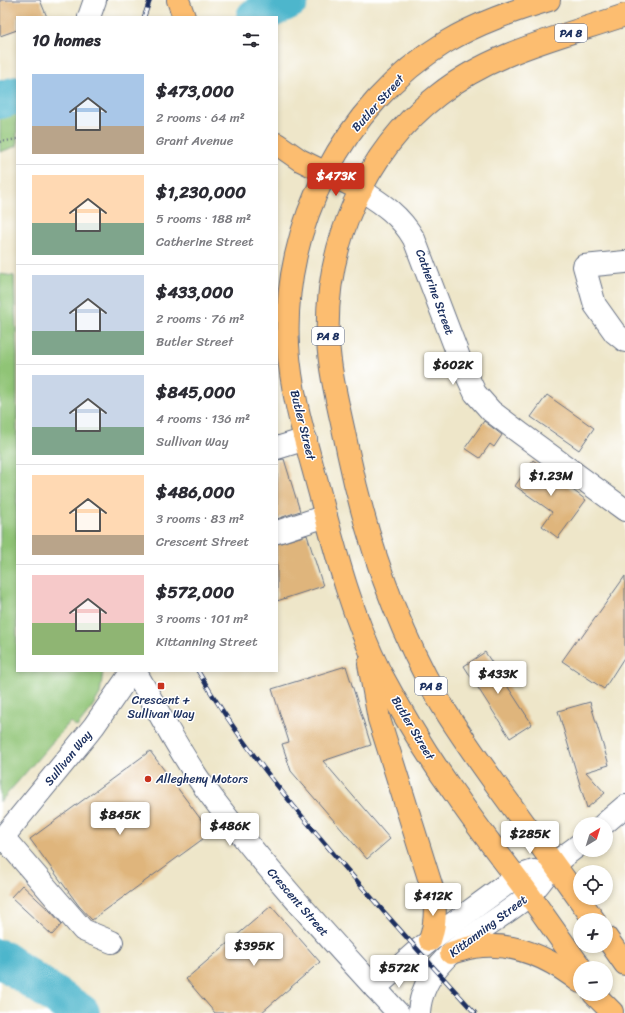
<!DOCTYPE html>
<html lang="en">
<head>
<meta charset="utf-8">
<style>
  body { margin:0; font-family:Sriracha,sans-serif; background:#f7f7f7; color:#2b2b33; height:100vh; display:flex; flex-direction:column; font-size:15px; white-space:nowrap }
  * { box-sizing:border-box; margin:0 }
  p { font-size:13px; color:#7c7c81 }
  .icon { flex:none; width:22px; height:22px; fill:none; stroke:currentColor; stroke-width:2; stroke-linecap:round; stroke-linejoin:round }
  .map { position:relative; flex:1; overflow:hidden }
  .drawer { position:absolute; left:16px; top:16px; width:262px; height:656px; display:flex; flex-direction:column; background:#fff; border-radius:0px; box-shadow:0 2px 6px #0003 }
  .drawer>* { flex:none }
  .needle { width:26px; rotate:38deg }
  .fabs { position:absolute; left:573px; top:817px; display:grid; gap:8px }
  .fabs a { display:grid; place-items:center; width:40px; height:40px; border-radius:50%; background:#fff; box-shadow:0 2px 6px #0003; font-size:20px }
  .price { position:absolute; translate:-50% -34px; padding:0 9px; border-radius:4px; background:#fff; color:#222; font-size:13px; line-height:26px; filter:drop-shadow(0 1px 2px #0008) }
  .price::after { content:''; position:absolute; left:50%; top:24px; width:12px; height:9px; margin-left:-6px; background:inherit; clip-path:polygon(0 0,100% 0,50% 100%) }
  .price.active { background:#c8321e; color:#fff }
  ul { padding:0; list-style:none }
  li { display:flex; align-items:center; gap:12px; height:100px; padding:0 16px }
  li+li { border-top:1px solid #e1e1e2 }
  li span { display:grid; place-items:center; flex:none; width:112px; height:80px; border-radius:0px; color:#555 }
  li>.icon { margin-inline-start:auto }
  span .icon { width:48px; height:48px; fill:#fffc; stroke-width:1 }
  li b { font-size:17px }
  h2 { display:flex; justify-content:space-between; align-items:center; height:48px; padding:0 16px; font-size:17px }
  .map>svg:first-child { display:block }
  .green { fill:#90c476; stroke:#567a6a }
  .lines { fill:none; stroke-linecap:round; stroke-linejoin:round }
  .river { stroke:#4eb6cc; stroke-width:38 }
  .building { fill:#dfb57c }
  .minor-casing { stroke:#656f83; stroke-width:24 }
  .major-casing { stroke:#656f83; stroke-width:24 }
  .highway-casing { stroke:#656f83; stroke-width:24 }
  .path { stroke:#656f83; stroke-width:2.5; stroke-dasharray:1 3; stroke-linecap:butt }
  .minor { stroke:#fff; stroke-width:22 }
  .major { stroke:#fcbd6f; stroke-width:22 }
  .highway { stroke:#fcbd6f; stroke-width:22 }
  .rail-casing { stroke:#1b2f5e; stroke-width:4.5 }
  .rail { stroke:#fff; stroke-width:3; stroke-dasharray:9; stroke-linecap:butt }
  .poi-dot { fill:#c8321e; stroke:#fff; stroke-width:1.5 }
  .labels { text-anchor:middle; stroke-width:3; stroke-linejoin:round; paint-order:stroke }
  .shield { fill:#fff; stroke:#5f6d8e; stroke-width:1 }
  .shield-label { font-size:11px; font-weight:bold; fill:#1b2f5e }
  .street-label { font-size:12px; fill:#1b2f5e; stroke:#fff }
  .poi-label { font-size:12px; fill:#1b2f5e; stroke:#fff }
</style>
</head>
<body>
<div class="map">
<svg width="625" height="1013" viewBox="0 0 625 1013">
  <rect width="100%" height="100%" fill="#fff"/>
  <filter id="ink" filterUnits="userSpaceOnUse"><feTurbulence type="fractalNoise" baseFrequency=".025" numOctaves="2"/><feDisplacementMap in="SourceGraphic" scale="8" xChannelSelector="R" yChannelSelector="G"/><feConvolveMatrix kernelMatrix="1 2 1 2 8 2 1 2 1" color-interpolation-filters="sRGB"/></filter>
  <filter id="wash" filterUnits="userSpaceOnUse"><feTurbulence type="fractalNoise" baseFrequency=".012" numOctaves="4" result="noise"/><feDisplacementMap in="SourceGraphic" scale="16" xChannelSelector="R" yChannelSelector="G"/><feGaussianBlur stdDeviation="0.9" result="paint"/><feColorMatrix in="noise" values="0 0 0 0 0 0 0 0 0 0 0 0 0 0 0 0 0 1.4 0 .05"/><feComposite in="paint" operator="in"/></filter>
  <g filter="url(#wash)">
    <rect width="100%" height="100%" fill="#eee6c9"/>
    <g class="green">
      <polygon points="17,114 17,146 0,152 0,118"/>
      <polygon points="0,274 14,276 17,354 17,671 103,671 100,694 91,709 77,727 70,722 0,802"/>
    </g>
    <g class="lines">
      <g class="river">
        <polyline points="255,17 290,0"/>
        <polyline points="0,100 17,95"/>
        <polyline points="0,958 81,1013"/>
      </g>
    </g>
    <g id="blocks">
      <g class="building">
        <polygon points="0,0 40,0 47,17 17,17 17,30 0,36"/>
        <polygon points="547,395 594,428 579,450 531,417"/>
        <polygon points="484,421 502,435 494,447 490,444 480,458 465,448"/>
        <polygon points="284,459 300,511 277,519 277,460"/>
        <polygon points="533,460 586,500 558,538 542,526 552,512 515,486"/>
        <polygon points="307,535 323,586 277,601 277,544"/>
        <polygon points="625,576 625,656 604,689 562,661 579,637 581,638"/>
        <polygon points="485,652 532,724 510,738 464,666"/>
        <polygon points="346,666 371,745 323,761 390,839 367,859 291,771 282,744 289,742 272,689"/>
        <polygon points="590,702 609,765 586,772 605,793 587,808 558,711"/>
        <polygon points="150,751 211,833 92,920 79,906 30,839"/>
        <polygon points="22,885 51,912 62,924 52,935 11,897"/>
        <polygon points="271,906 320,962 261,1013 215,1013 186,979"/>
      </g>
    </g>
  </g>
  <g filter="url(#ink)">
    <use href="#blocks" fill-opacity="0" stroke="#656f83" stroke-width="1"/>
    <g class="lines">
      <g class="minor-casing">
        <g id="minor">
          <polyline points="89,17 95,0"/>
          <path d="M361,190C383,204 400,215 414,239L462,365L475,393L491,411L520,433L625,510"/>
          <polyline points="625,262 584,266 595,305 615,333 625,341"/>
          <polyline points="277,448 306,439"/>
          <polyline points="277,532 326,516"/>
          <path d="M135,671C158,710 178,751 205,788C264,868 331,940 398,1013"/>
          <polyline points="604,824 625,806"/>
          <polyline points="3,837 83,930 112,942"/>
          <polyline points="0,841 94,726 132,671"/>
          <polyline points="375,988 418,950 452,924 516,877 534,871"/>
          <path d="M419,1013C422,955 489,929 528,896C538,888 545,875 554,865C561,857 572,851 580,844"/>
        </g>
      </g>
      <g class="major-casing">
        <g id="major">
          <polyline points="178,0 184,17"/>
          <polyline points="277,144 300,160 361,190"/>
        </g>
      </g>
      <g class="highway-casing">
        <g id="highway">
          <path d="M549,0C513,11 478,23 446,42C343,105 282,226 288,345C291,396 307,445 320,494C336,554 352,616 380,672C403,715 428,757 457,797C480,831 506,863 530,896C547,920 564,944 581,968"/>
          <path d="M369,664L379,719L433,891C436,908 436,923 430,940"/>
          <path d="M594,920C562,875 530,831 497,786C476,757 455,728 437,697C394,621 366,537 348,452C341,415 330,378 328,340C324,247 364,152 438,95C492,52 561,37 625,15"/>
          <polyline points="606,937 625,964"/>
          <path d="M451,953C458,951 466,948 474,947C514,941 550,958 580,982"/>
          <polyline points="594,994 612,1012"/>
        </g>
      </g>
      <polyline class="path" points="0,142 17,139"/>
      <use href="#minor" class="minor"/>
      <use href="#major" class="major"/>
      <use href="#highway" class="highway"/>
      <g class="rail-casing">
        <g id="rail">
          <polyline points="144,17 150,0"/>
          <path d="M198,671C233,732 277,787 322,840C371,899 423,956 475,1013"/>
        </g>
      </g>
      <use href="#rail" class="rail"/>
    </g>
  </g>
  <g class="poi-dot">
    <rect x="157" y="682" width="8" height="8" rx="2"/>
    <circle cx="148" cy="779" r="4"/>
  </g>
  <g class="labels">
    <g class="shield">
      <rect x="555" y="24" width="32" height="18" rx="3"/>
      <rect x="312" y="327" width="32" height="18" rx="3"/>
      <rect x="415" y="677" width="32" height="18" rx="3"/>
    </g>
    <g class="shield-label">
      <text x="571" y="37">PA 8</text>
      <text x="328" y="340">PA 8</text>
      <text x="431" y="690">PA 8</text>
    </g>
    <g class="street-label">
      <text transform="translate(378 103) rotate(-48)" y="4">Butler Street</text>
      <text transform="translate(435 292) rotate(70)" y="4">Catherine Street</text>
      <text transform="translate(303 425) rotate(76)" y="4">Butler Street</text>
      <text transform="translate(413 728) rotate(59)" y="4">Butler Street</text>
      <text transform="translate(68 758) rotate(-51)" y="4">Sullivan Way</text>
      <text transform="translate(298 902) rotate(49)" y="4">Crescent Street</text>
      <text transform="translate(488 926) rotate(-37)" y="4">Kittanning Street</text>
    </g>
    <g class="poi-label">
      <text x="161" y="704">Crescent +<tspan x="161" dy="14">Sullivan Way</tspan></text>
      <text x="156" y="783" text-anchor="start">Allegheny Motors</text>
    </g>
  </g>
</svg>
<div class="fabs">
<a><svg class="needle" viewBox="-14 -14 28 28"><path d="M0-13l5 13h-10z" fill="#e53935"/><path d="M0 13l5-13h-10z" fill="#7c7c81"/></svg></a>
<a><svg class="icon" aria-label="locate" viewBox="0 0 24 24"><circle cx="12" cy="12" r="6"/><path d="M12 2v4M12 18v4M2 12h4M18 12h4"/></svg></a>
<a>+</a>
<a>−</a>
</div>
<b class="price active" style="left:336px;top:197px">$473K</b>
<b class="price" style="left:453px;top:386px">$602K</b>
<b class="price" style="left:551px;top:497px">$1.23M</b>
<b class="price" style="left:498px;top:695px">$433K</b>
<b class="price" style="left:120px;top:836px">$845K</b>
<b class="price" style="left:230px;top:847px">$486K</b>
<b class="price" style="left:530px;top:855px">$285K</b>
<b class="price" style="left:433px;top:917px">$412K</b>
<b class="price" style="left:254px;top:967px">$395K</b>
<b class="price" style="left:399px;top:989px">$572K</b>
<section class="drawer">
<h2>10 homes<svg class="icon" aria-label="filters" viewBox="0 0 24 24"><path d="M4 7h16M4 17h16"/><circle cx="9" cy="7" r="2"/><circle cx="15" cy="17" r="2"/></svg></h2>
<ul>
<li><span style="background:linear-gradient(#a9c7e8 65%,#b9a48a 0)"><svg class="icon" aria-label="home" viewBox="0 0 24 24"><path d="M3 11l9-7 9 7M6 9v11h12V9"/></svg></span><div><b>$473,000</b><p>2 rooms · 64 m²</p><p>Grant Avenue</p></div></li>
<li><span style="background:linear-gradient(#ffd9b3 60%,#7fa58c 0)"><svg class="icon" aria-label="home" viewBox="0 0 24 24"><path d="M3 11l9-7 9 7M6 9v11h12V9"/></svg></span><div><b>$1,230,000</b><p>5 rooms · 188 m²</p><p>Catherine Street</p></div></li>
<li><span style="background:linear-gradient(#c9d6e8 70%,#7fa58c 0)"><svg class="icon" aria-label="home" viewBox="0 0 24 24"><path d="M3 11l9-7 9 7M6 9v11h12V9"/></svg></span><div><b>$433,000</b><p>2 rooms · 76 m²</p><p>Butler Street</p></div></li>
<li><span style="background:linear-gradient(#c9d6e8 65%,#7fa58c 0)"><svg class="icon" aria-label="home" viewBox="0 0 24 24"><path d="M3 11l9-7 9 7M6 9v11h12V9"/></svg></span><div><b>$845,000</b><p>4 rooms · 136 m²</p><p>Sullivan Way</p></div></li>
<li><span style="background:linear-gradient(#ffd9b3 75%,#b9a48a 0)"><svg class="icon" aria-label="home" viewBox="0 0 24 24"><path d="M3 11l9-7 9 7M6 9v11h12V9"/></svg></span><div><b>$486,000</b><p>3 rooms · 83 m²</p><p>Crescent Street</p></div></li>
<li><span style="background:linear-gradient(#f6c9c9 60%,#8fb573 0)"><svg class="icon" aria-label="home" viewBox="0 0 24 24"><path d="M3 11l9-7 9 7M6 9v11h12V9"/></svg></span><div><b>$572,000</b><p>3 rooms · 101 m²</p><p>Kittanning Street</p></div></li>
</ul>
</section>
</div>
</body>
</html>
